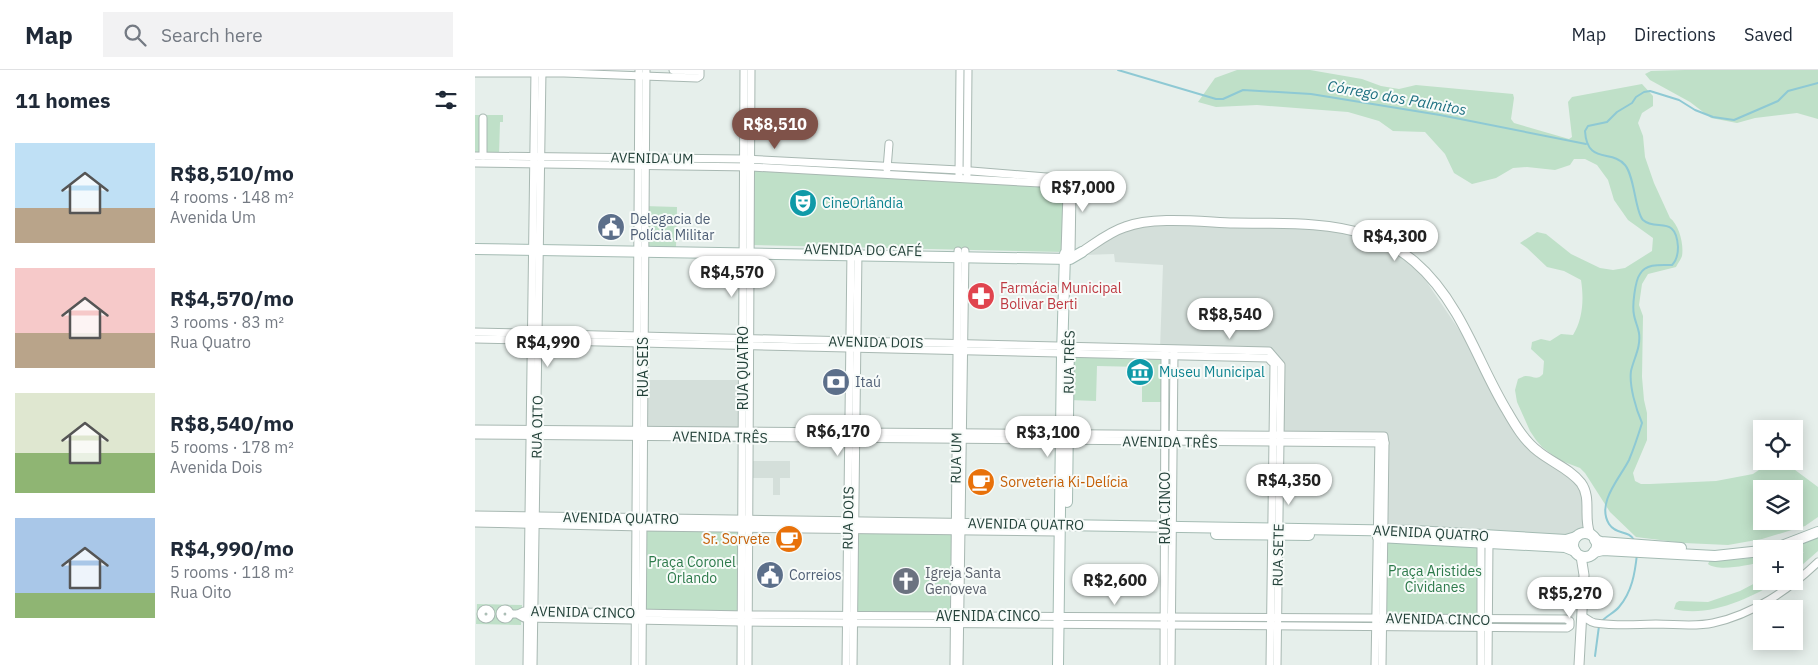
<!DOCTYPE html>
<html lang="en">
<head>
<meta charset="utf-8">
<style>
  body { margin:0; font-family:"IBM Plex Sans",sans-serif; background:#f2f2f3; color:#1f2937; height:100vh; display:flex; flex-direction:column; font-size:19px; white-space:nowrap }
  * { box-sizing:border-box; margin:0 }
  p { font-size:16px; color:#747a83 }
  .icon { flex:none; width:28px; height:28px; fill:none; stroke:currentColor; stroke-width:2; stroke-linecap:round; stroke-linejoin:round }
  .map { position:relative; flex:1; overflow:hidden }
  .sheet { display:flex; flex-direction:column; background:#fff; width:475px }
  .sheet>* { flex:none }
  .controls { position:absolute; left:1278px; top:350px; display:grid; gap:10px }
  .controls a { display:grid; place-items:center; width:50px; height:50px; border-radius:0px; background:#fff; box-shadow:0 2px 12px #0003; font-size:25px }
  .price { position:absolute; translate:-50% -42px; padding:0 11px; border-radius:18px; background:#fff; color:#222; font-size:16px; line-height:32px; filter:drop-shadow(0 1px 2px #0008) }
  .price::after { content:''; position:absolute; left:50%; top:30px; width:15px; height:11px; margin-left:-8px; background:inherit; clip-path:polygon(0 0,100% 0,50% 100%) }
  .price.current { background:#7f5249; color:#fff }
  ul { padding:0; list-style:none }
  li { display:flex; align-items:center; gap:15px; height:125px; padding:0 15px }
  li span { display:grid; place-items:center; flex:none; width:140px; height:100px; border-radius:0px; color:#555 }
  li>.icon { margin-inline-start:auto }
  span .icon { width:60px; height:60px; fill:#fffc; stroke-width:1 }
  li b { font-size:21px }
  h2 { display:flex; justify-content:space-between; align-items:center; height:60px; padding:0 15px; font-size:21px }
  header { display:flex; align-items:center; gap:30px; box-sizing:border-box; height:70px; padding:0 25px; background:#fff; border-bottom:1px solid #e0e1e3 }
  header strong { font-size:24px }
  nav { display:flex; gap:28px; margin-inline-start:auto; font-size:18px }
  .search { width:350px; height:45px; background:#f2f2f3; display:flex; align-items:center; gap:12px; box-sizing:border-box; padding:0 18px; border-radius:0px; color:#747a83; font-size:19px }
  main { display:flex; flex:1; min-height:0 }
  .map>svg:first-child { display:block }
  .built { fill:#d4dfda }
  .green { fill:#bfe0c8; fill-rule:evenodd }
  .lines { fill:none; stroke-linecap:round; stroke-linejoin:round }
  .stream { stroke:#8ec9d4; stroke-width:2 }
  .minor-casing { stroke:#a8b8b2; stroke-width:9 }
  .tertiary-casing { stroke:#a8b8b2; stroke-width:11 }
  .secondary-casing { stroke:#a4bbb3; stroke-width:12 }
  .minor { stroke:#fff; stroke-width:7 }
  .tertiary { stroke:#fff; stroke-width:9 }
  .secondary { stroke:#fff; stroke-width:10 }
  .labels { text-anchor:middle; stroke-width:4; stroke-linejoin:round; paint-order:stroke }
  .street-label { font-size:14px; fill:#24423a; stroke:#f7fbf9 }
  .culture-label { font-size:14px; fill:#0d838f; stroke:#f7fbf9; text-anchor:start }
  .service-label { font-size:14px; fill:#4e5e75; stroke:#f7fbf9; text-anchor:start }
  .health-label { font-size:14px; fill:#be3a42; stroke:#f7fbf9; text-anchor:start }
  .food-label { font-size:14px; fill:#c56008; stroke:#f7fbf9; text-anchor:start }
  .park-label { font-size:14px; fill:#2d7a4b; stroke:#f7fbf9 }
  .worship-label { font-size:14px; fill:#5b616d; stroke:#f7fbf9; text-anchor:start }
  .water-label { font-size:15px; font-style:italic; fill:#1c6f80; stroke:#f7fbf9 }
</style>
</head>
<body>
<header>
<strong>Map</strong>
<div class="search"><svg class="icon" aria-label="search" viewBox="0 0 24 24"><circle cx="10" cy="10" r="6"/><path d="M15 15l6 6"/></svg>Search here</div>
<nav><a>Map</a><a>Directions</a><a>Saved</a></nav>
</header>
<main>
<section class="sheet">
<h2>11 homes<svg class="icon" aria-label="filters" viewBox="0 0 24 24"><path d="M4 7h16M4 17h16"/><circle cx="9" cy="7" r="2"/><circle cx="15" cy="17" r="2"/></svg></h2>
<ul>
<li><span style="background:linear-gradient(#bfe0f5 65%,#b9a48a 0)"><svg class="icon" aria-label="home" viewBox="0 0 24 24"><path d="M3 11l9-7 9 7M6 9v11h12V9"/></svg></span><div><b>R$8,510/mo</b><p>4 rooms · 148 m²</p><p>Avenida Um</p></div></li>
<li><span style="background:linear-gradient(#f6c9c9 65%,#b9a48a 0)"><svg class="icon" aria-label="home" viewBox="0 0 24 24"><path d="M3 11l9-7 9 7M6 9v11h12V9"/></svg></span><div><b>R$4,570/mo</b><p>3 rooms · 83 m²</p><p>Rua Quatro</p></div></li>
<li><span style="background:linear-gradient(#dfe7d0 60%,#8fb573 0)"><svg class="icon" aria-label="home" viewBox="0 0 24 24"><path d="M3 11l9-7 9 7M6 9v11h12V9"/></svg></span><div><b>R$8,540/mo</b><p>5 rooms · 178 m²</p><p>Avenida Dois</p></div></li>
<li><span style="background:linear-gradient(#a9c7e8 75%,#8fb573 0)"><svg class="icon" aria-label="home" viewBox="0 0 24 24"><path d="M3 11l9-7 9 7M6 9v11h12V9"/></svg></span><div><b>R$4,990/mo</b><p>5 rooms · 118 m²</p><p>Rua Oito</p></div></li>
</ul>
</section>
<div class="map">
<svg width="1343" height="595" viewBox="0 0 1343 595">
  <rect width="100%" height="100%" fill="#e6efeb"/>
  <g class="built">
    <polygon points="686,155 831,157 875,163 906,175 931,191 947,205 995,276 1029,344 1053,373 1108,418 1109,454 1107,461 1101,466 909,460 911,367 805,364 807,294 794,281 685,279 688,195 640,192 639,184 607,185 634,166 664,157"/>
    <polygon points="168,310 268,310 268,361 168,360"/>
    <polygon points="274,391 315,391 315,408 305,408 305,425 298,425 298,408 274,408"/>
  </g>
  <g class="green">
    <path d="M762,0H835L887,9L906,16L924,19L941,15L1038,24L1039,28L1036,49L1039,53L1094,69L1097,67L1093,32L1097,27L1167,14L1178,26V36L1167,43L1163,53L1168,66L1170,87L1179,113L1195,148C1204,155 1209,174 1207,186C1206,189 1203,193 1201,197L1173,204L1167,214L1164,235L1168,246L1167,307L1169,330L1172,343V370L1158,403L1160,411L1166,414H1175L1241,411L1278,404L1294,393L1301,391L1312,394L1343,417V447L1330,456L1287,469L1253,475L1209,473L1161,467L1135,442L1110,403L1105,398L1084,390L1067,377L1061,370L1055,361L1042,332L1040,320L1043,309C1046,308 1048,306 1051,306C1058,306 1062,311 1068,304L1069,291L1056,279L1057,272L1066,269L1075,271L1086,264L1098,265C1108,249 1109,229 1106,210L1089,201L1072,197L1052,178L1045,173L1062,162L1071,164L1096,184L1125,198L1138,200L1150,198L1177,181L1178,168L1153,150L1139,130L1133,110L1122,95L1110,89H1099L1095,95L1080,100L1052,97L1038,98L1021,108L997,114L979,103L970,84L950,62L918,61L904,51L873,42L782,35L741,37L723,32L740,8ZM1286,419H1319V451H1286Z"/>
    <polygon points="1210,0 1343,0 1343,49 1322,43 1280,48 1262,53 1236,48 1215,32 1175,10 1170,4 1176,1"/>
    <polygon points="0,45 28,45 28,52 25,52 24,85 0,85"/>
    <polygon points="278,99 590,118 589,182 277,175"/>
    <polygon points="169,136 202,137 201,177 170,177"/>
    <polygon points="594,283 690,286 690,332 667,332 667,297 622,296 621,331 594,330"/>
    <polygon points="167,456 267,457 266,545 167,544"/>
    <polygon points="380,459 480,461 479,546 379,545"/>
    <polygon points="909,467 1006,472 1006,550 907,549"/>
    <polygon points="1343,467 1343,481 1319,502 1319,490 1329,482 1319,486 1319,479 1312,479"/>
    <path d="M1286,486V492C1274,495 1243,502 1233,494L1235,490L1268,489Z"/>
    <path d="M1286,510L1304,511C1275,528 1234,548 1199,539L1201,533L1204,531L1233,532L1265,521Z"/>
    <polygon points="2,534 47,535 46,555 1,554"/>
  </g>
  <g class="lines">
    <g class="stream">
      <polyline points="643,0 741,29 748,29 768,20 836,24 965,45 1111,74"/>
      <path d="M1159,470C1154,460 1141,465 1134,454C1121,433 1145,408 1154,390C1159,378 1163,366 1167,353C1161,339 1154,316 1156,301C1159,288 1166,277 1164,263C1163,257 1160,251 1159,245C1157,236 1160,211 1165,204C1171,193 1187,195 1197,195C1202,190 1203,184 1203,177C1201,144 1181,162 1168,150C1160,142 1160,107 1150,95C1137,79 1112,95 1110,61L1113,56L1132,52L1142,42L1157,33L1161,27L1169,22L1175,21L1204,30L1220,40L1238,47L1259,50L1303,31L1313,21L1343,13"/>
      <path d="M1126,552C1131,546 1139,543 1144,537C1157,522 1160,503 1162,484"/>
      <polyline points="1120,586 1124,556"/>
    </g>
    <g class="minor-casing">
      <g id="minor">
        <polyline points="0,3 89,3 222,8 225,6 225,1 198,0"/>
        <polyline points="8,48 8,86"/>
        <polyline points="0,86 269,89 484,100 584,108 592,111 597,121 596,183"/>
        <polyline points="0,93 276,97 584,114 588,116 592,122 590,183"/>
        <polyline points="412,99 414,74"/>
        <polyline points="484,105 485,0"/>
        <polyline points="492,105 493,0"/>
        <polyline points="0,262 794,281 806,295 802,595"/>
        <polyline points="0,269 793,288 796,291"/>
        <polyline points="0,359 909,366 910,373 907,595"/>
        <polyline points="0,365 910,373"/>
        <circle cx="30" cy="544" r="5"/>
        <circle cx="11" cy="544" r="5"/>
        <polyline points="35,544 43,544 49,541 273,545 1091,549 1095,551 1095,556 1092,558 266,552 49,548 42,544"/>
        <path d="M1107,546C1112,548 1114,552 1120,553C1140,556 1161,555 1181,554C1200,554 1220,557 1238,553C1277,545 1315,519 1343,492"/>
        <polyline points="52,595 60,0"/>
        <polyline points="58,595 67,0"/>
        <polyline points="160,595 164,0"/>
        <polyline points="167,595 171,0"/>
        <polyline points="266,595 269,0"/>
        <polyline points="273,595 276,0"/>
        <polyline points="371,595 376,180"/>
        <polyline points="378,595 383,180"/>
        <polyline points="479,595 483,181"/>
        <polyline points="484,595 490,181"/>
        <polyline points="689,595 690,283"/>
        <polyline points="696,595 699,283"/>
        <polyline points="795,595 799,294 796,291"/>
        <polyline points="900,595 904,368"/>
        <polyline points="1006,595 1006,470"/>
        <polyline points="1013,595 1014,470"/>
      </g>
    </g>
    <g class="tertiary-casing">
      <g id="tertiary">
        <path d="M607,182C621,173 634,162 650,157C679,146 727,152 759,153C856,154 925,148 981,243C1000,275 1013,310 1032,341C1040,355 1050,372 1064,382C1078,393 1095,399 1106,413C1117,428 1108,448 1115,464"/>
        <polyline points="0,446 585,455"/>
        <polyline points="0,452 167,456 582,461"/>
        <polyline points="1104,595 1109,505 1106,486"/>
      </g>
    </g>
    <g class="secondary-casing">
      <g id="secondary">
        <polyline points="0,179 595,189 607,182"/>
        <polyline points="592,432 594,266"/>
        <polyline points="585,455 940,461 1091,470 1101,467"/>
        <circle cx="1110" cy="475" r="12"/>
        <polyline points="741,464 834,465"/>
        <polyline points="903,467 1090,477 1100,481"/>
        <polyline points="1120,470 1126,472 1206,478"/>
        <polyline points="1299,479 1343,462"/>
        <polyline points="1119,482 1128,480 1240,486 1286,481"/>
        <polyline points="583,595 587,284 590,184"/>
      </g>
    </g>
    <use href="#minor" class="minor"/>
    <use href="#tertiary" class="tertiary"/>
    <use href="#secondary" class="secondary"/>
  </g>
  <defs>
    <g id="theatre-disc" transform="scale(1.4375)"><circle r="9.5" fill="#0f9aa8" stroke="#f7fbf9"/><path d="M-5-5.5Q0-4 5-5.5V0Q5 5 0 6Q-5 5-5 0ZM-3.3-2.5H-1v1.5H-3.3ZM1-2.5H3.3v1.5H1ZM-2.8 1Q0 5.5 2.8 1Z" fill="#fff"/></g>
    <g id="civic-disc" transform="scale(1.4375)"><circle r="9.5" fill="#5c6f8a" stroke="#f7fbf9"/><path d="M-.6-6.5H3V-4.5H.6V-3L4-1V1h2V6H-6V1h2V-1L-.6-3ZM-1.2 2.5V6h2.4V2.5Z" fill="#fff"/></g>
    <g id="pharmacy-disc" transform="scale(1.4375)"><circle r="9.5" fill="#e0444e" stroke="#f7fbf9"/><path d="M-2-6h4v4h4v4h-4v4h-4v-4h-4v-4h4Z" fill="#fff"/></g>
    <g id="museum-disc" transform="scale(1.4375)"><circle r="9.5" fill="#0f9aa8" stroke="#f7fbf9"/><path d="M0-6L6-3V-2H-6V-3ZM-5-1h2V3h-2ZM-1-1h2V3h-2ZM3-1h2V3H3ZM-6 4H6V6H-6Z" fill="#fff"/></g>
    <g id="bank-disc" transform="scale(1.4375)"><circle r="9.5" fill="#5c6f8a" stroke="#f7fbf9"/><path d="M-6-4H6V4H-6ZM0-2.3a2.3 2.3 0 1 0 0 4.6a2.3 2.3 0 1 0 0-4.6Z" fill="#fff"/></g>
    <g id="cafe-disc" transform="scale(1.4375)"><circle r="9.5" fill="#e8710a" stroke="#f7fbf9"/><path d="M-5.5-4.5H6V0H3Q3 3.5 0 3.5H-2.5Q-5.5 3.5-5.5 0ZM3-3.2v2h1.7v-2ZM-6 4.5H4V6H-6Z" fill="#fff"/></g>
    <g id="church-disc" transform="scale(1.4375)"><circle r="9.5" fill="#6b7280" stroke="#f7fbf9"/><path d="M-1.2-6h2.4v3.5h3.3v2.4h-3.3V6h-2.4V-.1h-3.3v-2.4h3.3Z" fill="#fff"/></g>
  </defs>
  <g fill-rule="evenodd">
    <use href="#theatre-disc" x="328" y="133"/>
    <use href="#civic-disc" x="136" y="157"/>
    <use href="#pharmacy-disc" x="506" y="226"/>
    <use href="#museum-disc" x="665" y="302"/>
    <use href="#bank-disc" x="361" y="312"/>
    <use href="#cafe-disc" x="506" y="412"/>
    <use href="#cafe-disc" x="314" y="469"/>
    <use href="#civic-disc" x="295" y="505"/>
    <use href="#church-disc" x="431" y="511"/>
  </g>
  <g class="labels">
    <g class="street-label">
      <text transform="translate(177 88) rotate(1)" y="5">AVENIDA UM</text>
      <text transform="translate(388 180) rotate(1)" y="5">AVENIDA DO CAFÉ</text>
      <text transform="translate(401 272) rotate(1)" y="5">AVENIDA DOIS</text>
      <text transform="translate(594 292) rotate(-89)" y="5">RUA TRÊS</text>
      <text transform="translate(168 297) rotate(-90)" y="5">RUA SEIS</text>
      <text transform="translate(268 298) rotate(-90)" y="5">RUA QUATRO</text>
      <text transform="translate(62 357) rotate(-89)" y="5">RUA OITO</text>
      <text transform="translate(245 367) rotate(1)" y="5">AVENIDA TRÊS</text>
      <text transform="translate(695 372) rotate(1)" y="5">AVENIDA TRÊS</text>
      <text transform="translate(481 388) rotate(-89)" y="5">RUA UM</text>
      <text transform="translate(690 438) rotate(-90)" y="5">RUA CINCO</text>
      <text transform="translate(146 448) rotate(1)" y="5">AVENIDA QUATRO</text>
      <text transform="translate(373 448) rotate(-89)" y="5">RUA DOIS</text>
      <text transform="translate(551 454) rotate(1)" y="5">AVENIDA QUATRO</text>
      <text transform="translate(956 463) rotate(3)" y="5">AVENIDA QUATRO</text>
      <text transform="translate(803 485) rotate(-89)" y="5">RUA SETE</text>
      <text transform="translate(108 542) rotate(1)" y="5">AVENIDA CINCO</text>
      <text x="513" y="551">AVENIDA CINCO</text>
      <text transform="translate(963 549) rotate(1)" y="5">AVENIDA CINCO</text>
    </g>
    <g class="culture-label">
      <text x="347" y="138">CineOrlândia</text>
      <text x="684" y="307">Museu Municipal</text>
    </g>
    <g class="service-label">
      <text x="155" y="154">Delegacia de<tspan x="155" dy="16">Polícia Militar</tspan></text>
      <text x="380" y="317">Itaú</text>
      <text x="314" y="510">Correios</text>
    </g>
    <g class="health-label">
      <text x="525" y="223">Farmácia Municipal<tspan x="525" dy="16">Bolivar Berti</tspan></text>
    </g>
    <g class="food-label">
      <text x="525" y="417">Sorveteria Ki-Delícia</text>
      <text x="295" y="474" text-anchor="end">Sr. Sorvete</text>
    </g>
    <g class="park-label">
      <text x="217" y="497">Praça Coronel<tspan x="217" dy="16">Orlando</tspan></text>
      <text x="960" y="506">Praça Aristides<tspan x="960" dy="16">Cividanes</tspan></text>
    </g>
    <g class="worship-label">
      <text x="450" y="508">Igreja Santa<tspan x="450" dy="16">Genoveva</tspan></text>
    </g>
    <g class="water-label">
      <text transform="translate(922 28) rotate(10)" y="5">Córrego dos Palmitos</text>
    </g>
  </g>
</svg>
<div class="controls">
<a><svg class="icon" aria-label="locate" viewBox="0 0 24 24"><circle cx="12" cy="12" r="6"/><path d="M12 2v4M12 18v4M2 12h4M18 12h4"/></svg></a>
<a><svg class="icon" aria-label="layers" viewBox="0 0 24 24"><path d="M12 4l9 5-9 5-9-5zM3 14l9 5 9-5"/></svg></a>
<a>+</a>
<a>−</a>
</div>
<b class="price current" style="left:300px;top:80px">R$8,510</b>
<b class="price" style="left:608px;top:143px">R$7,000</b>
<b class="price" style="left:920px;top:192px">R$4,300</b>
<b class="price" style="left:257px;top:228px">R$4,570</b>
<b class="price" style="left:755px;top:270px">R$8,540</b>
<b class="price" style="left:73px;top:298px">R$4,990</b>
<b class="price" style="left:363px;top:387px">R$6,170</b>
<b class="price" style="left:573px;top:388px">R$3,100</b>
<b class="price" style="left:814px;top:436px">R$4,350</b>
<b class="price" style="left:640px;top:536px">R$2,600</b>
<b class="price" style="left:1095px;top:549px">R$5,270</b>
</div>
</main>
</body>
</html>
